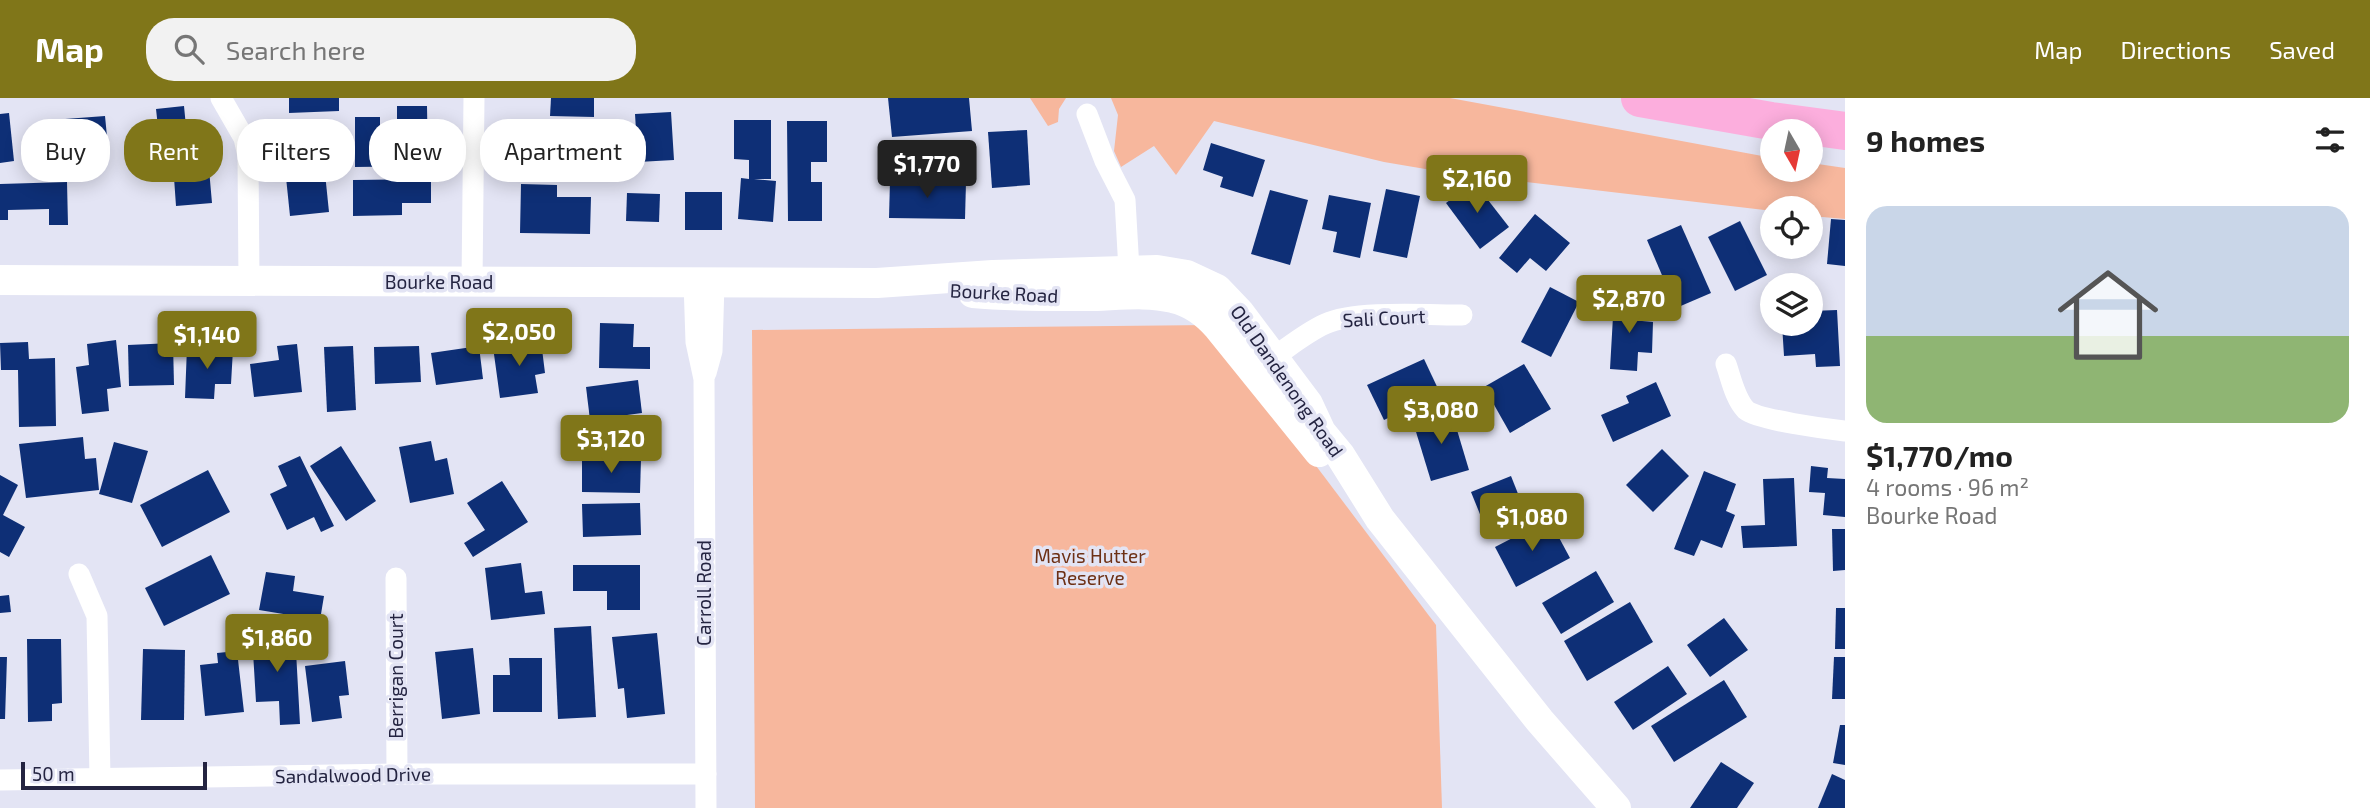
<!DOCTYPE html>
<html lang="en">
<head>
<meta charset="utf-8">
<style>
  body { margin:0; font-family:"Exo 2",sans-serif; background:#f2f2f2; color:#222; height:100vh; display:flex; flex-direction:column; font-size:26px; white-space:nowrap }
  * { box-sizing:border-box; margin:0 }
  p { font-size:23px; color:#767676 }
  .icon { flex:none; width:38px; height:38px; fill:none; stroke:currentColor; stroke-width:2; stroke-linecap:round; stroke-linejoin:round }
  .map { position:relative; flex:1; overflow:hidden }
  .details { display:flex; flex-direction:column; background:#fff; width:525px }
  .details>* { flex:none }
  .banner { position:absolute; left:21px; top:21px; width:665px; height:63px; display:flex; gap:14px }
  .needle { width:46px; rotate:171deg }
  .fabs { position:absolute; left:1760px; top:21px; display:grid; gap:14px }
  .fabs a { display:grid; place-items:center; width:63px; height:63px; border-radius:50%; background:#fff; box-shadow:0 4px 18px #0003; font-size:35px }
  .scale { position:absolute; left:21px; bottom:18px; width:186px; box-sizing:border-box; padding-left:7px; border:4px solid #242441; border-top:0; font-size:19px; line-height:24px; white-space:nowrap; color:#242441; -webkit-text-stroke:5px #e3e4f4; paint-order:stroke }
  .price { position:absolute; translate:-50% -60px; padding:0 16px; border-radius:7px; background:#807619; color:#fff; font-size:23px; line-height:46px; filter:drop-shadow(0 2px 4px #0008) }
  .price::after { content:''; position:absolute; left:50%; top:42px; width:21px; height:16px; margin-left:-10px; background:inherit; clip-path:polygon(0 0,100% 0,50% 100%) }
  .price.on { background:#222; color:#fff }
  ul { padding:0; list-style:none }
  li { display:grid; align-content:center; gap:14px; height:371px; padding:0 21px }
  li+li { border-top:2px solid #e0e0e0 }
  li span { display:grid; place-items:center; height:217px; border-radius:21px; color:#555 }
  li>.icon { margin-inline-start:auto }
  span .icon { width:126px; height:126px; fill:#fffc; stroke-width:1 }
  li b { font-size:30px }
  h2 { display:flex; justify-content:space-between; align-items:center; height:84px; padding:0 21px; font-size:30px }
  .pill { padding:0 24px; border-radius:28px; background:#fff; box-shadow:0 4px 18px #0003; font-size:24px; line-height:63px }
  .pill.on { background:#807619; color:#fff }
  header { display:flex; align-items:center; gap:42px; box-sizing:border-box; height:98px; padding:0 35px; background:#807619; color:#fff }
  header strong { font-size:33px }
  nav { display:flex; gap:38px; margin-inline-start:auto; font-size:24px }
  .search { width:490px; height:63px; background:#f2f2f2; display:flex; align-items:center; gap:18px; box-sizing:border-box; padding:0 24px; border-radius:28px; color:#767676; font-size:26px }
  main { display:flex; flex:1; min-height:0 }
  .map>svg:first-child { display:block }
  .green { fill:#f7b79d }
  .building { fill:#0e2f76 }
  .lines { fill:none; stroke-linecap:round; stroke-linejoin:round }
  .street { stroke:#fff; stroke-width:21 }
  .secondary { stroke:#fff; stroke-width:30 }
  .highway { stroke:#fcaedd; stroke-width:38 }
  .labels { text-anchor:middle; stroke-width:7; stroke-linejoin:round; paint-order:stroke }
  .street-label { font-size:19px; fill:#242441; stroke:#e3e4f4 }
  .park-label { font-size:19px; fill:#6d3015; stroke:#e3e4f4 }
</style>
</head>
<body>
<header>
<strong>Map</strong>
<div class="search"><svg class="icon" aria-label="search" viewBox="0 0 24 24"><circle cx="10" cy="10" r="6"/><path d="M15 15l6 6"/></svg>Search here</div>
<nav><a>Map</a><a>Directions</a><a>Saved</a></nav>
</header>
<main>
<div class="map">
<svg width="1845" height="710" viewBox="0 0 1845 710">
  <rect width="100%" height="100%" fill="#e3e4f4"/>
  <g class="green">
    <polygon points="1030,0 1066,0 1059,11 1058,24 1048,28"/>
    <polygon points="1111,0 1450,0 1773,60 1773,72 1811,72 1811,65 1845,70 1845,121 1811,118 1811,110 1773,110 1773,113 1449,75 1384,64 1214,23 1176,77 1154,48 1121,69 1114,53 1118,17"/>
    <polygon points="1210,227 1436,527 1442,710 755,710 752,232"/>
  </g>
  <g class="building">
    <polygon points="289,0 339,0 339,13 289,15"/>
    <polygon points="551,0 594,0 594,19 550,18"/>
    <polygon points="888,0 969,0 972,33 892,39"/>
    <polygon points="184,8 187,39 206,37 212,105 176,108 171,37 159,38 156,11"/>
    <polygon points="397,8 427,8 428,68 355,69 355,19 380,19 380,31 397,30"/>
    <polygon points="671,14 674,62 638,64 635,16"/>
    <polygon points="9,15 14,63 0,65 0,16"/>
    <polygon points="105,18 109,59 32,66 30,38 53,36 52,22"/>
    <polygon points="734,22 771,22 771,81 754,81 776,83 773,124 738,121 741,80 749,81 749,62 734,61"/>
    <polygon points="787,23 827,23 827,64 811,64 811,84 822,84 822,123 788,123"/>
    <polygon points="518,26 601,28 600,58 517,56"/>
    <polygon points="1027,32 1030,87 992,90 988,34"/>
    <polygon points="1211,45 1265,62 1253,99 1220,89 1223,79 1203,72"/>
    <polygon points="323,56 329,114 290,118 284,60"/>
    <polygon points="431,81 431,105 402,105 402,117 353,118 353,82"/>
    <polygon points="890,83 966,84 965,121 889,120"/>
    <polygon points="67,84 68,127 49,127 49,111 8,112 8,122 0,122 0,86"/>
    <polygon points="1474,84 1509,129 1480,151 1446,105"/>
    <polygon points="521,86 557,87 557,99 591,99 590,136 520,135"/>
    <polygon points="1386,91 1420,98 1407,160 1373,153"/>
    <polygon points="1270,92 1308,102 1290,167 1251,156"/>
    <rect x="685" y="94" width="37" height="38"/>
    <polygon points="627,95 660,96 659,124 626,123"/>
    <polygon points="1329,97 1371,105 1360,160 1333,154 1337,134 1322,131"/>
    <polygon points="1535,116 1570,145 1546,173 1530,160 1517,175 1499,160"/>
    <polygon points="1831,121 1845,122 1845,168 1827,166"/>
    <polygon points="1740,123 1767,177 1735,193 1708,139"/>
    <polygon points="1681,127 1711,195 1676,210 1647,142"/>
    <polygon points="1550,189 1579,204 1551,259 1521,244"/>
    <polygon points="1614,201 1643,203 1642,223 1653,224 1652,255 1638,254 1637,273 1610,271"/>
    <polygon points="1837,212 1840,268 1816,269 1815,256 1784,258 1782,226 1811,226 1811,213"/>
    <polygon points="600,225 634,226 633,249 650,249 650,271 599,270"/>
    <polygon points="116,242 121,289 107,291 109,313 82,316 76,269 89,267 87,246"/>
    <polygon points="541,243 545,275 535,277 538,295 500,300 493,249"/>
    <polygon points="28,244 29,261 55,260 56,328 19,329 18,272 1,272 0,245"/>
    <polygon points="173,245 174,287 129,288 128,247"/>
    <polygon points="297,246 302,294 254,299 250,266 279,262 277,248"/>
    <polygon points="353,248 356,312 327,314 324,249"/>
    <polygon points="419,248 421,284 375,286 374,249"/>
    <polygon points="479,248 483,281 436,287 431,255"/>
    <polygon points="187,249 233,251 231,286 215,286 214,301 185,300"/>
    <polygon points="1424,261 1440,295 1384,322 1367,287"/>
    <polygon points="1524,266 1551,311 1510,335 1484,289"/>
    <polygon points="638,282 642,315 590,322 586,289"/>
    <polygon points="1656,284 1671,318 1613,344 1601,317 1629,305 1626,298"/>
    <polygon points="1451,312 1469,372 1431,383 1413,324"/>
    <polygon points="83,339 85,361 96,360 99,392 26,400 19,346"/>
    <polygon points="431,343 435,363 447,360 454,396 410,405 399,349"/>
    <polygon points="114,344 148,353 132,405 99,396"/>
    <polygon points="341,348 376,403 346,423 310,368"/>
    <polygon points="1662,351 1689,378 1653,414 1626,387"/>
    <polygon points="300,358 334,428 321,434 314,419 287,432 270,396 287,388 278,368"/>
    <polygon points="582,360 641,361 640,395 582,394"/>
    <polygon points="1811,368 1828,370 1827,380 1845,381 1845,419 1823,417 1825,395 1809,394"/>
    <polygon points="208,372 230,414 162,449 140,407"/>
    <polygon points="1704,373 1736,386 1726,413 1735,417 1722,450 1701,442 1694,458 1674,451"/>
    <polygon points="0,377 18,387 3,417 25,429 9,459 0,454"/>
    <polygon points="1511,378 1528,421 1488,436 1471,394"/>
    <polygon points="1794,380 1797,448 1743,450 1741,428 1765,427 1763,381"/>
    <polygon points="502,383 528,424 473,459 464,445 485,432 467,405"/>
    <polygon points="640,405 641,437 583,439 582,406"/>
    <polygon points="1549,421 1570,460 1516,489 1495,449"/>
    <polygon points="1832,431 1845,431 1845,472 1833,473"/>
    <polygon points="211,457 230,496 164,528 145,490"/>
    <polygon points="521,465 525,495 542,493 545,516 491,522 485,470"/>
    <polygon points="573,467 640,467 640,512 607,512 607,493 573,493"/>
    <polygon points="1596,473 1614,504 1561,536 1542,505"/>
    <polygon points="266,474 295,478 293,493 324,498 320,522 259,512"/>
    <polygon points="9,497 11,514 0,515 0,498"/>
    <polygon points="1630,504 1653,544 1587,583 1564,543"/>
    <polygon points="1836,510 1845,510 1845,551 1835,551"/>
    <polygon points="1724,520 1748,552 1710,579 1687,547"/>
    <polygon points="591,528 596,619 558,621 554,530"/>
    <polygon points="295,535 300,626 280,627 279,603 256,604 252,537"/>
    <polygon points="657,535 665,616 627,620 624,590 618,591 612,539"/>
    <polygon points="27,541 61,541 62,605 52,606 52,623 28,624"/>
    <polygon points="473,550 480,616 442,621 435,554"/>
    <polygon points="143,551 185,552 184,622 141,622"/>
    <polygon points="237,553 244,614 205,618 200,567 218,565 217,555"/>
    <polygon points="0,559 7,559 5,621 0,621"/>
    <polygon points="1834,559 1845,559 1845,601 1832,601"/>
    <polygon points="509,560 542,560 542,614 493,614 493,577 510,577"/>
    <polygon points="345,563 349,597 339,598 342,620 312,624 305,568"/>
    <polygon points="1668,568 1687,596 1633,632 1614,604"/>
    <polygon points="1724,582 1747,619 1674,664 1651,628"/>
    <polygon points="1840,627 1845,627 1845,667 1833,665"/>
    <polygon points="1721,664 1754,685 1737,710 1690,710"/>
    <polygon points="1832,676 1845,682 1845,710 1818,710"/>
  </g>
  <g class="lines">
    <g class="street">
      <polyline points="221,0 244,40 248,58 249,185"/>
      <polyline points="1087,16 1105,63 1125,102 1129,172"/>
      <polyline points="472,184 474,0"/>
      <polyline points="694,184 696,244 704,281 706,710"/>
      <path d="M1274,259C1290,248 1307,234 1325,226C1355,212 1427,217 1462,217"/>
      <path d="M1726,266C1731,280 1735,301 1746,312C1758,322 1827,331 1845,333"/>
      <polyline points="706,275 712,253 714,185"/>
      <polyline points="79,476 97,518 100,680"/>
      <polyline points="396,480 397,676"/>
      <polyline points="0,682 397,676 706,676"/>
    </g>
    <g class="secondary">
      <polyline points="0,182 877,185 993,177 1157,172 1187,177 1217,191 1239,214 1308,306 1321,334 1340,357 1380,421 1540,623 1616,710"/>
      <path d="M973,195C1014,199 1056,198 1097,198C1122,197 1149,194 1173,200C1191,204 1206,215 1218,229L1319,354"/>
    </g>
    <polyline class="highway" points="1640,0 1771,23 1845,33"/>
  </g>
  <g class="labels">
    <g class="street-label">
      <text x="439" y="191">Bourke Road</text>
      <text transform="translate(1004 195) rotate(3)" y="7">Bourke Road</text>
      <text transform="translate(1384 220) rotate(-3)" y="7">Sali Court</text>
      <text transform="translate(1287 283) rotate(55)" y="7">Old Dandenong Road</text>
      <text transform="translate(704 495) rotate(-90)" y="7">Carroll Road</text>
      <text transform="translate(396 578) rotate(-90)" y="7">Berrigan Court</text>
      <text transform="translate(353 677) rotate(-1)" y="7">Sandalwood Drive</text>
    </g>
    <g class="park-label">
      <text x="1090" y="465">Mavis Hutter<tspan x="1090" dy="22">Reserve</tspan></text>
    </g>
  </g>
</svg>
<div class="fabs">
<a><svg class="needle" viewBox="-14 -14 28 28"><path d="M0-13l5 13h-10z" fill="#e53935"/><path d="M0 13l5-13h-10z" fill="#767676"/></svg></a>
<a><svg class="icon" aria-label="locate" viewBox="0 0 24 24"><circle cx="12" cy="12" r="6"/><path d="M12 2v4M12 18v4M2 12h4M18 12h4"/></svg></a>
<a><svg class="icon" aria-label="layers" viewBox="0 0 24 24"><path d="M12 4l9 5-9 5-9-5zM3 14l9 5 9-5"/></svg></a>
</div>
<div class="scale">50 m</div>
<b class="price on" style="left:927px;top:102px">$1,770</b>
<b class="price" style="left:1477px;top:117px">$2,160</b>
<b class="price" style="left:1629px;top:237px">$2,870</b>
<b class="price" style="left:519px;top:270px">$2,050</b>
<b class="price" style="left:207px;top:273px">$1,140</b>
<b class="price" style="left:1441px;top:348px">$3,080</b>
<b class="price" style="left:611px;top:377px">$3,120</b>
<b class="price" style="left:1532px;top:455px">$1,080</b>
<b class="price" style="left:277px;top:576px">$1,860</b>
<div class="banner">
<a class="pill">Buy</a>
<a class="pill on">Rent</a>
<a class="pill">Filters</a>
<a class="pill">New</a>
<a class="pill">Apartment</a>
</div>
</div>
<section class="details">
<h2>9 homes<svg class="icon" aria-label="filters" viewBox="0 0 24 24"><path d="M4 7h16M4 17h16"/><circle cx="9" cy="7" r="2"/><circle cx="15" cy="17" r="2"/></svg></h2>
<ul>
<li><span style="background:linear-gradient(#c9d6e8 60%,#8fb573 0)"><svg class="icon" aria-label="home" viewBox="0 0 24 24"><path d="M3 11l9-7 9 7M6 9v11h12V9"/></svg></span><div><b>$1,770/mo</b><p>4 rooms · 96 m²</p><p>Bourke Road</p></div></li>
</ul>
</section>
</main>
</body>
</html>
